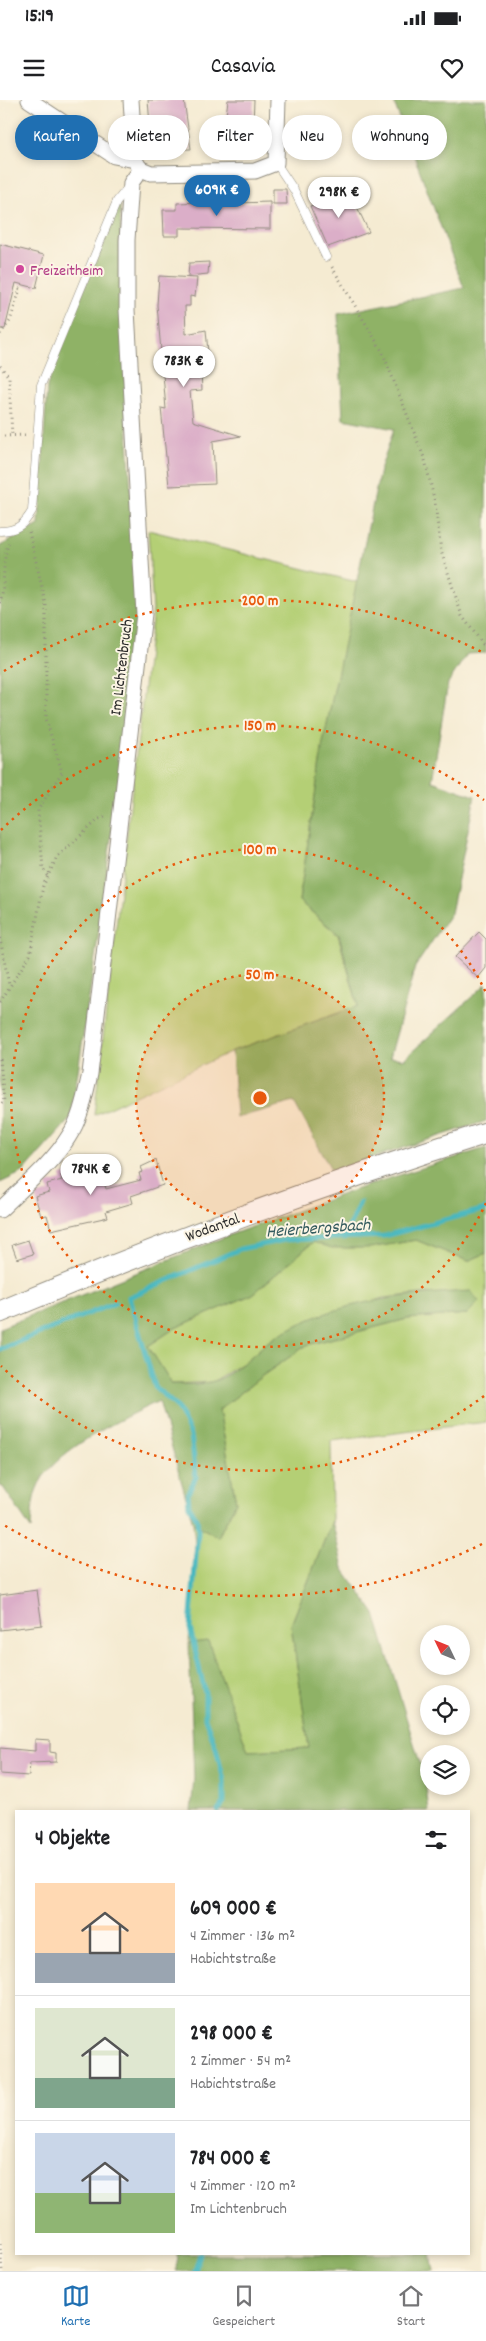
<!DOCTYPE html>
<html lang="de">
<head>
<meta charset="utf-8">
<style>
  body { margin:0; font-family:Dekko,sans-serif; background:#f6f6f6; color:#202124; height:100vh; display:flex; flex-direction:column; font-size:19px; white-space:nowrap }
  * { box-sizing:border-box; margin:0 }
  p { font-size:16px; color:#757577 }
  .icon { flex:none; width:28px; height:28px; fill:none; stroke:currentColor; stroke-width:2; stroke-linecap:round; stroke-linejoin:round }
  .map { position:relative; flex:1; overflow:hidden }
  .sheet { position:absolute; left:15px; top:1710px; width:455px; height:445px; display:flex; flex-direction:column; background:#fff; border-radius:0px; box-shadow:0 2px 8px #0003 }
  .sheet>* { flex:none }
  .top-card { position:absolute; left:15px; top:15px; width:456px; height:45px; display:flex; gap:10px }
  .needle { width:32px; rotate:313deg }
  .controls { position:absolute; left:420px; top:1525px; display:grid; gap:10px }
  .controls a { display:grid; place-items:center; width:50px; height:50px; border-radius:50%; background:#fff; box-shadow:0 2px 8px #0003; font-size:25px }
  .price { position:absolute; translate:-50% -42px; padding:0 11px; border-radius:18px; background:#fff; color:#222; font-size:16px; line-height:32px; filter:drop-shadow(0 1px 2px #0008) }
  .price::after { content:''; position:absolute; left:50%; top:30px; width:15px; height:11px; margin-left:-8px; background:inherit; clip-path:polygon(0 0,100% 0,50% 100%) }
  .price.selected { background:#1f6fb2; color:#fff }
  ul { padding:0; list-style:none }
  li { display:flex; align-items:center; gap:15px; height:125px; padding:0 20px }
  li+li { border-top:1px solid #e0e0e0 }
  li span { display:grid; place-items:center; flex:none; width:140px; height:100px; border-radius:0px; color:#555 }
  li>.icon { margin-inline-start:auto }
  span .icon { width:60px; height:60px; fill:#fffc; stroke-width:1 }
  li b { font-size:21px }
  h2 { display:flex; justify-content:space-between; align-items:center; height:60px; padding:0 20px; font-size:21px }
  .chip { padding:0 18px; border-radius:22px; background:#fff; box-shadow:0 2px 8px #0003; font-size:18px; line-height:45px }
  .chip.selected { background:#1f6fb2; color:#fff }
  .status { display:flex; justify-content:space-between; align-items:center; height:35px; padding:0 25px; background:#fff; direction:ltr }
  .status svg { height:14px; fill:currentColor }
  header { display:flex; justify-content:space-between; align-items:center; height:65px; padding:0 20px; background:#fff; font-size:22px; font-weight:600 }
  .tab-bar { display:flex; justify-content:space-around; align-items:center; height:70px; border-top:1px solid #e0e0e0; background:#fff; font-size:14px; color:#757577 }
  .tab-bar a { display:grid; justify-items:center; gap:2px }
  .tab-bar .selected { color:#1f6fb2 }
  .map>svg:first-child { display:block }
  .green { fill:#b4cf75; stroke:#707d50 }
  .forest { fill:#8fb266; stroke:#5d6e48 }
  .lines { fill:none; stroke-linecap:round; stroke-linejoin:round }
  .stream { stroke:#48b7bf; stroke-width:5 }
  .building { fill:#dbaec8 }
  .lane-casing { stroke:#908b7e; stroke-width:9 }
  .street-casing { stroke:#908b7e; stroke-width:17 }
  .secondary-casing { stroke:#908b7e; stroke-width:23 }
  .path { stroke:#908b7e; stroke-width:3; stroke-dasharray:1 4; stroke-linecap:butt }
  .lane { stroke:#fff; stroke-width:8 }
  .street { stroke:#fff; stroke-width:15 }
  .secondary { stroke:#fff; stroke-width:21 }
  .ring { fill:none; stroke:#e8590c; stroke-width:2.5; stroke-dasharray:2.5 5 }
  .hotel-dot { fill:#d1479c; stroke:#fcf5e5; stroke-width:2 }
  .labels { text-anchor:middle; stroke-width:4; stroke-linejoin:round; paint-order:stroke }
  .hotel-label { font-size:16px; fill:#b23c85; stroke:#fcf5e5; text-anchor:start }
  .street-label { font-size:16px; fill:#2b2b2b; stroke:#fcf5e5 }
  .water-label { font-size:18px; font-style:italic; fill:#355c5f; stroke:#fcf5e5 }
  .centre { fill:#e8590c; stroke:#fcf5e5; stroke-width:2.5 }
  .ring-label { font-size:15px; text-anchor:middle; font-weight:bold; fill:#e8590c; stroke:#fcf5e5; stroke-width:4; stroke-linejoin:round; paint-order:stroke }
</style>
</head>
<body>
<div class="status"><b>15:19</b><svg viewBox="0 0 49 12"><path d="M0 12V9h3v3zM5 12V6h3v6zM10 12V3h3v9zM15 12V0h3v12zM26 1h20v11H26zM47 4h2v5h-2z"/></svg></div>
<header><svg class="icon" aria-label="menu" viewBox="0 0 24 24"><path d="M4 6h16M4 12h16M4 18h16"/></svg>Casavia<svg class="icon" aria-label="heart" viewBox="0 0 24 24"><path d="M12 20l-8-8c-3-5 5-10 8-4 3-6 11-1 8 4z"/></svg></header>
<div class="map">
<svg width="486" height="2171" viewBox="0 0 486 2171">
  <rect width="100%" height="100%" fill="#fcf5e5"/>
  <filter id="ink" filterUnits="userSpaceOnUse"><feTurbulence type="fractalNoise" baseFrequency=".02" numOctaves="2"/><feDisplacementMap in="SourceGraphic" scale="10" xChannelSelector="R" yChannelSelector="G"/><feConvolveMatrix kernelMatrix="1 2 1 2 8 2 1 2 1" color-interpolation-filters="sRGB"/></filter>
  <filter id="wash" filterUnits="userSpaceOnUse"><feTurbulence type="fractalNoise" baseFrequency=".0096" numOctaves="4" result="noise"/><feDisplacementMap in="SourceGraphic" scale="20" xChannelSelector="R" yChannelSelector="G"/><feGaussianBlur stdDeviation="1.12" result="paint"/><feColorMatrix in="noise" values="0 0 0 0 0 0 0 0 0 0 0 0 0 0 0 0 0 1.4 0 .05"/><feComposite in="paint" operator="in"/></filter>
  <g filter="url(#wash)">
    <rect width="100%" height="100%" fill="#f5ebd2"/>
    <g class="green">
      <polygon points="148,430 357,482 323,644 299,801 338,835 358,906 232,951 94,1015 153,510"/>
      <path d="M416,1140L468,1161L486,1153V1322L331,1341L332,1421L291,1525L309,1648L248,1651L208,1542L189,1543L195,1443L193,1423L218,1437L236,1402L219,1310L262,1276L307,1245L407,1219L467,1214L428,1193L383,1198L300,1224L270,1240L245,1262L212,1282L172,1284L148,1246L175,1228L253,1194L313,1142C348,1153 380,1146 416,1140Z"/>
    </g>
    <g class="forest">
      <polygon points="393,0 486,0 486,553 467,554 448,583 432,681 475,696 451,813 415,867 390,957 404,959 486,884 486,1021 332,1071 294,1002 236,1018 232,951 358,906 339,835 299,801 323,643 380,370 394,329 343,319 338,214 464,188"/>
      <polygon points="120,104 126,298 137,513 122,655 97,844 71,1018 23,1072 0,1083 0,446 39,425 47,286 80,198"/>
      <path d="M486,1048V1153L468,1161L416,1140L370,1148H332L313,1142L253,1194L175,1228L148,1246L172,1284C184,1284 199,1285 210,1282C230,1278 254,1253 269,1241C278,1234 290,1229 299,1224C353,1199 413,1194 471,1191L479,1202L467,1214L407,1219L307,1245L262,1276L219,1310L236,1402L218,1437L193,1423L159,1301C124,1318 49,1351 36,1391C32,1402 32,1417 31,1429L3,1387L0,1386V1228L227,1136L374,1083Z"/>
      <polygon points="332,1421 343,1468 375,1514 425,1680 429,1711 191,1711 194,1678 189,1543 208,1541 248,1651 309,1648 291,1525"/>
      <polygon points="177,2154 431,2154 434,2171 176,2171"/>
    </g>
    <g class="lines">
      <g class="stream">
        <polyline points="344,1138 360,1102"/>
        <polyline points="0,1249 115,1203"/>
        <polyline points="218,1711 224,1703 224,1681 216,1648 205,1618 205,1593 190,1528 198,1432 197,1419 189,1406 188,1393 196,1377 191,1335 177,1307 155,1287 129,1197 240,1149 285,1140 384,1136 486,1109"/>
        <polyline points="195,2171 200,2154"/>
      </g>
    </g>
    <g id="blocks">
      <g class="building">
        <polygon points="148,0 184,0 191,49 152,50"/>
        <polygon points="228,0 254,0 252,49 220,48 221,23 225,23"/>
        <polygon points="273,89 286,89 287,104 273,104"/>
        <polygon points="350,92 369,132 328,147 310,106"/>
        <polygon points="204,102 204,104 270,102 270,129 179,128 179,136 164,136 163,110 177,110 177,103"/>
        <polygon points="0,144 44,155 36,188 16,183 5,229 0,229"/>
        <polygon points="209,162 208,174 188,176 189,163"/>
        <polygon points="159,176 197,178 195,197 190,196 190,206 185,206 186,234 206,230 208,252 200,253 202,290 190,291 193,321 241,336 213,341 215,384 169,386 161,308 166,309 157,205"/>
        <polygon points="479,832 486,839 486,868 478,878 455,857"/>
        <polygon points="156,1060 163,1085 131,1096 133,1103 106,1111 108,1117 51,1130 47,1115 41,1116 35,1096 49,1092 47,1084 62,1080 61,1075 100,1067 106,1089 141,1080 139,1073 143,1072 141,1067"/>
        <polygon points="28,1140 33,1154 17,1159 12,1145"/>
        <polygon points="37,1490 42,1525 0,1530 0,1495"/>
        <polygon points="35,1639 50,1640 50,1652 56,1653 56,1662 30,1663 29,1676 0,1674 0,1648 35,1651"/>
      </g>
    </g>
  </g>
  <g filter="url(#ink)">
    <use href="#blocks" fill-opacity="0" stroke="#908b7e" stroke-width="1"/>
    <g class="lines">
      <g class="lane-casing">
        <g id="lane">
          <polyline points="276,63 294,90 326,157"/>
          <path d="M0,431C16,431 24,425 32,411L41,285L117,101L129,86"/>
        </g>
      </g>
      <g class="street-casing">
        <g id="street">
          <polyline points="29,0 114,56 135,60"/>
          <polyline points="131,0 135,60 139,67"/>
          <polyline points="141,69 151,73 255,71 276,63 278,0"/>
          <path d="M0,1110C23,1087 52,1064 69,1036C81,1018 85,995 90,974L144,514L127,210V140L131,83L141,69"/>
        </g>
      </g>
      <g class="secondary-casing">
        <path id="secondary" d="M0,1212C160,1145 321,1085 486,1033"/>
      </g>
      <g class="path">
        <polyline points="332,167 382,251 425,360 435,403 441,451 462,516 483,544 486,545"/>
        <polyline points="0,234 10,221 20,189 15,187"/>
        <polyline points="0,266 9,277 12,336"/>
        <polyline points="4,336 26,335"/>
        <polyline points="29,432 46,504 46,619 62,672 38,710 43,768 48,777"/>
        <path d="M0,503C6,483 1,462 9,442"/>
        <polyline points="0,838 9,885"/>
        <polyline points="0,902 30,855 43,786 57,757 99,719 105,717"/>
        <polyline points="0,959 4,1002 0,1004"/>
        <polyline points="0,2144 2,2171"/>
      </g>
      <use href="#lane" class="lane"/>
      <use href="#street" class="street"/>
      <use href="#secondary" class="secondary"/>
    </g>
  </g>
  <circle cx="260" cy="998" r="124" fill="#e8590c" fill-opacity=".12"/>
  <g class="ring">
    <circle cx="260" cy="998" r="124"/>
    <path d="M486 1103A249 249 0 1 1 486 893"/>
    <path d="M484 1296A373 373 0 0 1 1 1266M1 730A373 373 0 0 1 484 700"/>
    <path d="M482 1444A498 498 0 0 1 4 1425M4 571A498 498 0 0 1 482 552"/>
  </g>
  <circle class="hotel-dot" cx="20" cy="169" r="5"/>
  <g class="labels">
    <g class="hotel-label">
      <text x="30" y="175">Freizeitheim</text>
    </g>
    <g class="street-label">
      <text transform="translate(120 567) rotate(-83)" y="6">Im Lichtenbruch</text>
      <text transform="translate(212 1126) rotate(-20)" y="6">Wodantal</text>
    </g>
    <g class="water-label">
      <text transform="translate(318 1127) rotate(-4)" y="6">Heierbergsbach</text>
    </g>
  </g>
  <circle cx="260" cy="998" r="8" class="centre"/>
  <g class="ring-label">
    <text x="260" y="505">200 m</text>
    <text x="260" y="630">150 m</text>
    <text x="260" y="754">100 m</text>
    <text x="260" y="879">50 m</text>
  </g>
</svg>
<div class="controls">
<a><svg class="needle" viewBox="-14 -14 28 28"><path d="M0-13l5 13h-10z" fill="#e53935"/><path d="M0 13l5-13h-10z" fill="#757577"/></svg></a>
<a><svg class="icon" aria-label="locate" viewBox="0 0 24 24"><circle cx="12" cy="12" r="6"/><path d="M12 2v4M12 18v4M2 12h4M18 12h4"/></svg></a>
<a><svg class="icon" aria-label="layers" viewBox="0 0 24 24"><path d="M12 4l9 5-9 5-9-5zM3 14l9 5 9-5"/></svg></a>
</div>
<b class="price selected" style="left:217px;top:117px">609K €</b>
<b class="price" style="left:339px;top:119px">298K €</b>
<b class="price" style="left:184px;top:288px">783K €</b>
<b class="price" style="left:91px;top:1096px">784K €</b>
<div class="top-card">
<a class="chip selected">Kaufen</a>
<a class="chip">Mieten</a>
<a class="chip">Filter</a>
<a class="chip">Neu</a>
<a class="chip">Wohnung</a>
</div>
<section class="sheet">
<h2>4 Objekte<svg class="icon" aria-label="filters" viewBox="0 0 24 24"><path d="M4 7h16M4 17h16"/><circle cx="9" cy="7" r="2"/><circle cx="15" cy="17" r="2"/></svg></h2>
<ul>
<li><span style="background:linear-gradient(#ffd9b3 70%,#9aa5b1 0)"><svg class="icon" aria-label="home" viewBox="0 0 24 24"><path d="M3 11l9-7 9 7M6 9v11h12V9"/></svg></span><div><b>609 000 €</b><p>4 Zimmer · 136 m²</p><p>Habichtstraße</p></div></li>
<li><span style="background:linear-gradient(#dfe7d0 70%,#7fa58c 0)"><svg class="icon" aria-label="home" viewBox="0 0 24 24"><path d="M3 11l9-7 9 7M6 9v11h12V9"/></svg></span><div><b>298 000 €</b><p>2 Zimmer · 54 m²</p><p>Habichtstraße</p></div></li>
<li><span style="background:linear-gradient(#c9d6e8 60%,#8fb573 0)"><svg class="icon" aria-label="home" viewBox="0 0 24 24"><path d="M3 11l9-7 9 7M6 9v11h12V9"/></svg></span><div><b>784 000 €</b><p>4 Zimmer · 120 m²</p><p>Im Lichtenbruch</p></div></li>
</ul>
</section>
</div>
<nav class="tab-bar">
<a class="selected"><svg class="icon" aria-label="map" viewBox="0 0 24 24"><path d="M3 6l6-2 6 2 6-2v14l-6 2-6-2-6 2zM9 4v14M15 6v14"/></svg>Karte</a>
<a><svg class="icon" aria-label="saved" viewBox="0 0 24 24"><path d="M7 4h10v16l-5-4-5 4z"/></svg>Gespeichert</a>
<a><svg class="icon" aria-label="home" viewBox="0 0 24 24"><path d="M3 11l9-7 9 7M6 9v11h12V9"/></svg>Start</a>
</nav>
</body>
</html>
